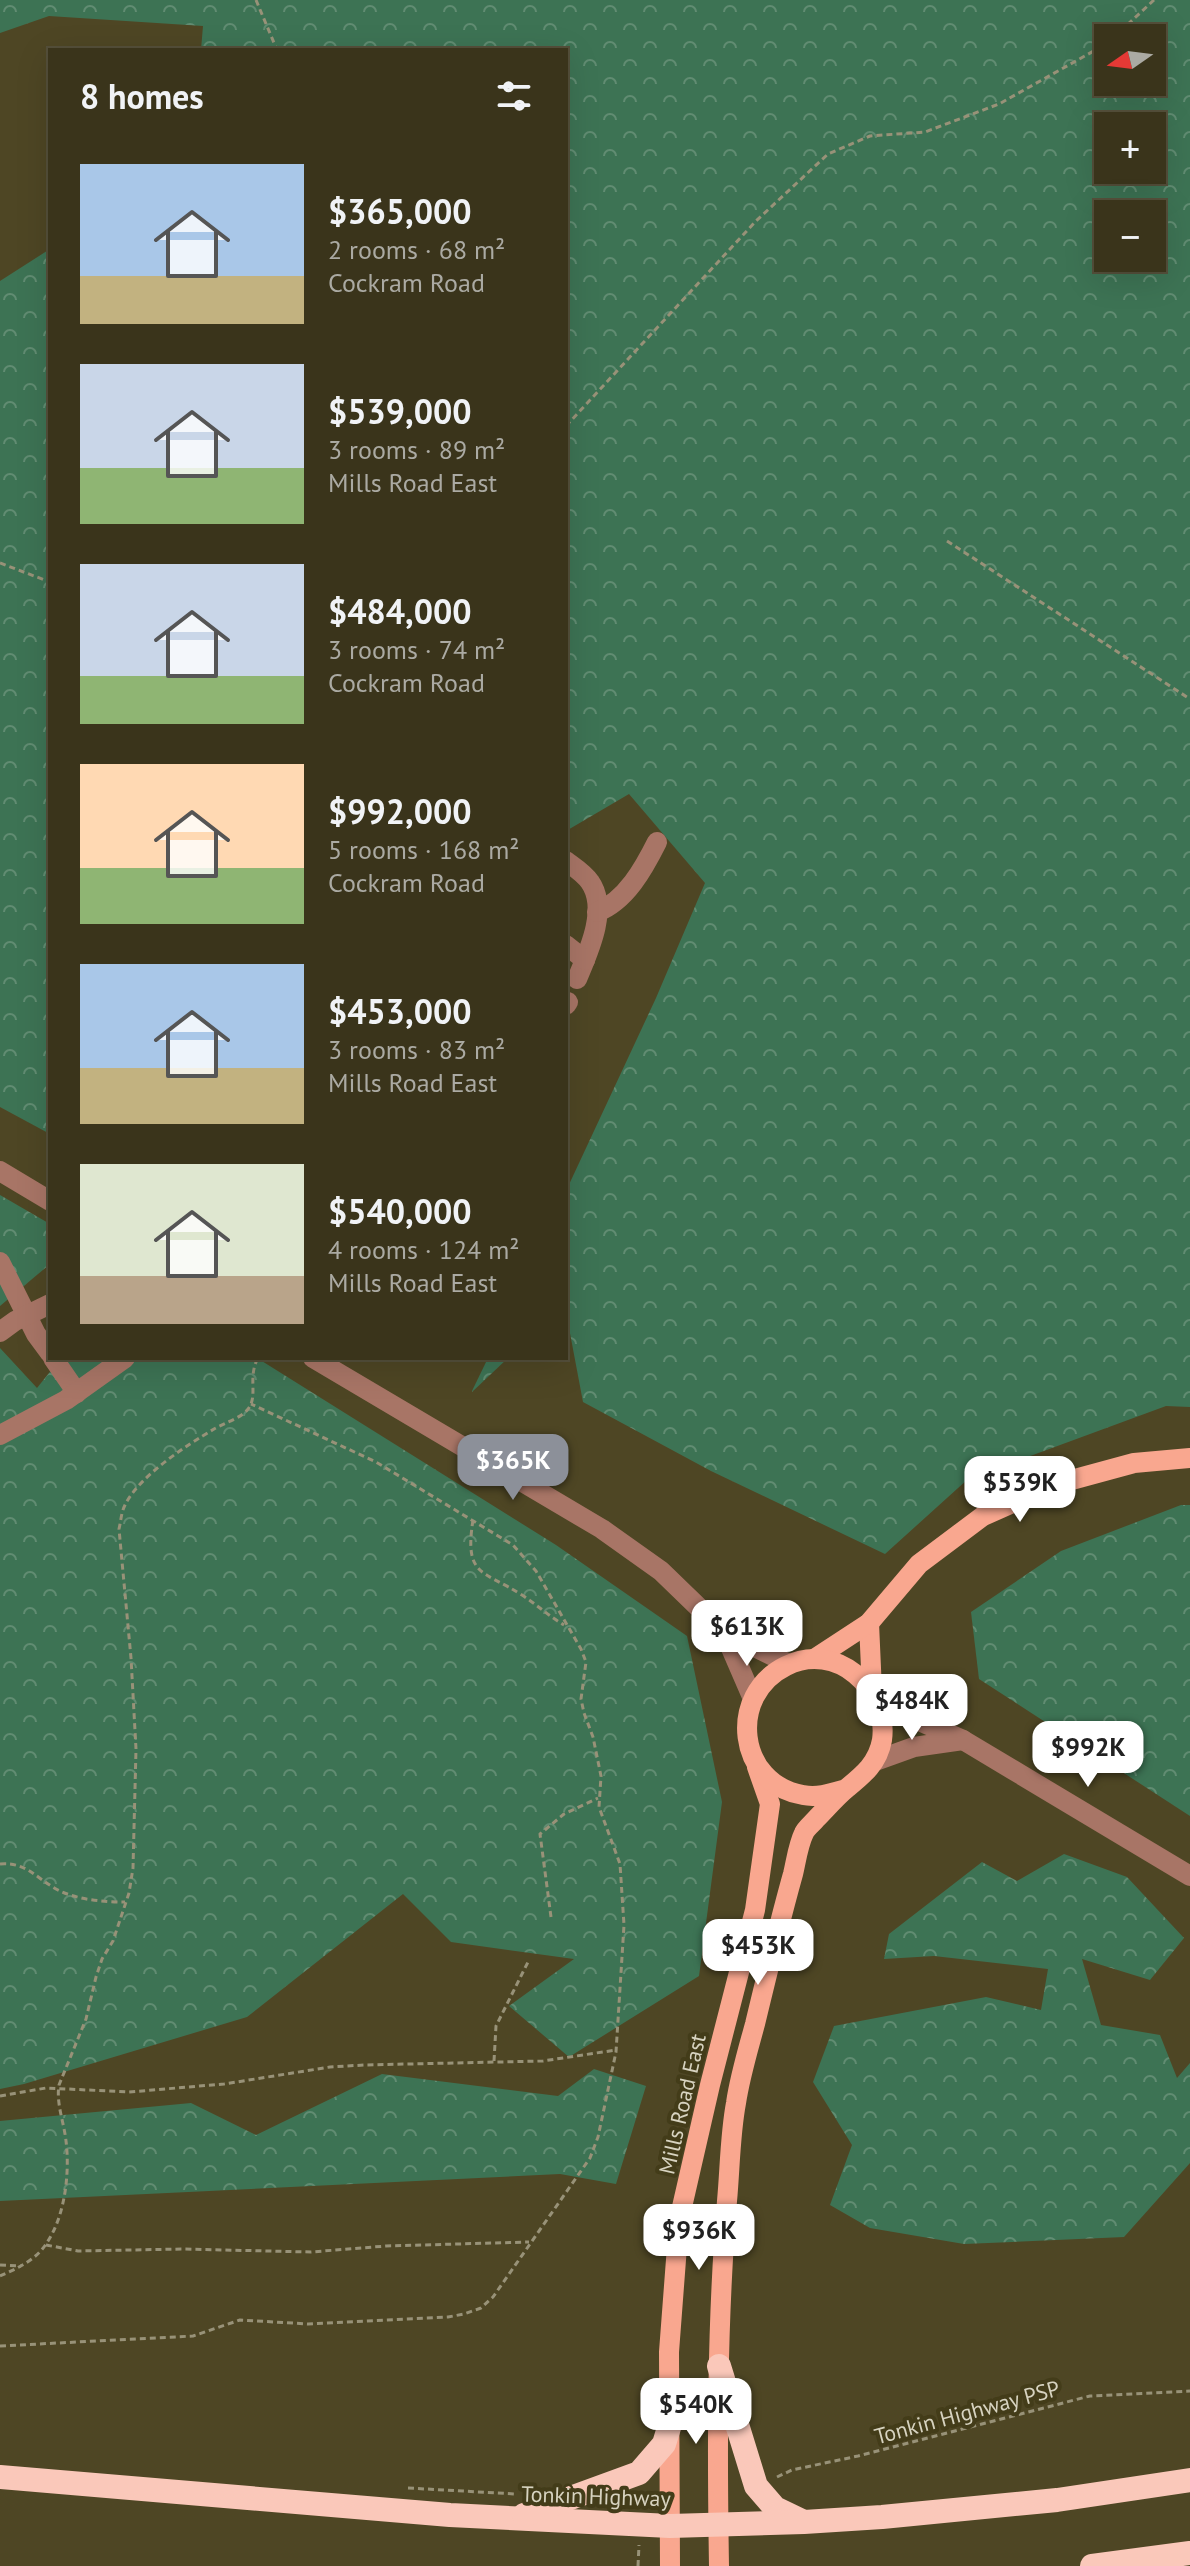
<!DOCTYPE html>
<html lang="en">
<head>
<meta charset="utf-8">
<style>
  body { margin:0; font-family:"PT Sans",sans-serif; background:#453f28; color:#f1f3f6; height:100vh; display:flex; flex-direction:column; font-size:30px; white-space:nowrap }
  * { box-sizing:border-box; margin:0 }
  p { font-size:26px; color:#abaaa3 }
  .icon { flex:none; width:44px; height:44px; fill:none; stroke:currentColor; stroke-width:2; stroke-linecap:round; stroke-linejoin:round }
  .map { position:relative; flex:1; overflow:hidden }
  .side { position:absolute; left:48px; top:48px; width:520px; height:1312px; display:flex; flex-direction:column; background:#3a341b; border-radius:0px; box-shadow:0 8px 32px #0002,0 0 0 2px #544f3a }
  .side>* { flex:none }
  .needle { width:52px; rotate:256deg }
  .buttons { position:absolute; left:1094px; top:24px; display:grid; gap:16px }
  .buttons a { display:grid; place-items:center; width:72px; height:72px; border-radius:0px; background:#3a341b; box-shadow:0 8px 32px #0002,0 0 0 2px #544f3a; font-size:40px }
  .price { position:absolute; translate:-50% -68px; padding:0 18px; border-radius:16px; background:#fff; color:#222; font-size:26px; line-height:52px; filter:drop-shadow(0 2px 4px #0008) }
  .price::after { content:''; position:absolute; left:50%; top:48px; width:24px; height:18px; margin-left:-12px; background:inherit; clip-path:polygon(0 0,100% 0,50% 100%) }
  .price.active { background:#8c9099; color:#fff }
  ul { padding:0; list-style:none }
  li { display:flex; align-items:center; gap:24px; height:200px; padding:0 32px }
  li span { display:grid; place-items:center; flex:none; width:224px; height:160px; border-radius:0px; color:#555 }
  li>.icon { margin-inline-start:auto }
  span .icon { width:96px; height:96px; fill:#fffc; stroke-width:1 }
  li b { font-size:34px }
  h2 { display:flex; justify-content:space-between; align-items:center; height:96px; padding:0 32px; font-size:34px }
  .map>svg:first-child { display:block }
  .forest { fill:url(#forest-crowns); fill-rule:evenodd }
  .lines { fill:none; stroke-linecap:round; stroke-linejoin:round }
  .path { stroke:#989278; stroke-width:3; stroke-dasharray:6 4; stroke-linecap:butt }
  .minor { stroke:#a87566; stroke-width:20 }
  .major { stroke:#f9a78f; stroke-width:20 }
  .highway { stroke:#fac8ba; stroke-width:24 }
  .labels { text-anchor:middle; stroke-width:8; stroke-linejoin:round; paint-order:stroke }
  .street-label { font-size:22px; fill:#d7d3c0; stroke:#433c19 }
</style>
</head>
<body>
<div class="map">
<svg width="1190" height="2566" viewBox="0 0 1190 2566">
  <defs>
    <pattern id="forest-crowns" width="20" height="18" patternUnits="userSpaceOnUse" patternTransform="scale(2)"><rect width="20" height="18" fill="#3d7354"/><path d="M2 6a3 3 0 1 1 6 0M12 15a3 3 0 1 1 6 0" fill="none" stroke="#618c72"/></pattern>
  </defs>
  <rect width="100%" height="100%" fill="#4e4624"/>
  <g class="forest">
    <path d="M0,0H1190V1407L1166,1406L968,1479L885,1554L711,1471L583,1402L566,1312V1191L656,998L705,883L629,794L566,831V50H201L203,26L49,16L0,33ZM1108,38H1152V82H1108ZM1108,126H1152V170H1108ZM1152,214V258H1108V214Z"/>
    <polygon points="50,249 50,1134 0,1107 0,281"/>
    <polygon points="0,1195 50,1224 50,1264 0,1306"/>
    <polygon points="0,1348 37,1388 61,1358 257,1358 556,1545 687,1636 722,1802 699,1976 569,2057 509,2006 574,1959 451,1942 403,1894 247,2017 24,2084 0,2089"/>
    <polygon points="488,1358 508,1358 472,1392 472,1391"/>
    <polygon points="1181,1505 1190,1505 1190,1816 979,1679 971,1612 1061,1551"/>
    <polygon points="1064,1854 1127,1877 1184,1938 1150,1980 1082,1959 1101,2025 1160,2035 1177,2078 1190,2063 1190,2163 1124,2237 964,2244 870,2228 830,2205 852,2145 813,2082 834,2026 986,1997 1041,2010 1048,1969 934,1956 884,1959 889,1934 982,1862 1017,1881"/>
    <polygon points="594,2069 646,2086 616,2184 560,2174 0,2201 0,2121 191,2103 256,2135 382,2074 558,2096"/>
  </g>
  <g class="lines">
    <g class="path">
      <polyline points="256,0 277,50"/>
      <polyline points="1113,38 1154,0"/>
      <polyline points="566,426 756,221 828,154 870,136 925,132 999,104 1108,43"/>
      <polyline points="947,541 1190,699"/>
      <polyline points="0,563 50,582"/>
      <path d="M473,1520C464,1577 483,1570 522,1595C537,1605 549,1616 564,1625"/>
      <path d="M0,1864C26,1862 35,1877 56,1889C76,1900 104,1902 125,1902"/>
      <polyline points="551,1917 540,1834 564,1814 598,1798"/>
      <polyline points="494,2061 496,2026 529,1960"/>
      <polyline points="0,2096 46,2088 129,2092 224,2084 330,2067 364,2065 543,2061 616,2050"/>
      <polyline points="46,2245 78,2251 182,2249 311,2252 386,2246 529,2242"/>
      <polyline points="0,2265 21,2266"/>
      <path d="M0,2276C16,2269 36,2260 46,2244C65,2217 70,2173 66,2141C64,2122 56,2104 59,2085L86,2019L96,1977L102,1959L113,1941L129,1893L133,1868L136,1749L131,1658L119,1529C121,1521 121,1513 125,1505C139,1476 187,1445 214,1429C224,1423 245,1417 250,1406C257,1393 248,1376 258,1358"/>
      <polyline points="0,2346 193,2336 240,2320 308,2324 448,2317 464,2314 481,2308 493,2297 590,2158 598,2137 616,2052 624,1925 620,1864 599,1807 601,1776 593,1737 584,1713 581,1699 586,1662 581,1649 536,1571 513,1545 376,1462 251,1404"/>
      <polyline points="777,2477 792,2470 858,2456 1090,2396 1190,2391"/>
      <polyline points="408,2488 516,2494"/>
      <polyline points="638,2566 639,2545"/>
    </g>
    <g class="minor">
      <path d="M566,861C574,867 584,873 590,882C609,909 588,953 577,979"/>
      <path d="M597,912C626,901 644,868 657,842"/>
      <polyline points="566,945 585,960"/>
      <polyline points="566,1005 568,1002"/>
      <polyline points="0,1171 50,1201"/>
      <polyline points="0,1262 36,1334 50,1353"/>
      <polyline points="0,1332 15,1321 50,1304"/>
      <polyline points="53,1358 77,1393"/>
      <polyline points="313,1358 602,1529 661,1571 724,1632 789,1664"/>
      <polyline points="0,1435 66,1400 125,1358"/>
      <polyline points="724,1632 753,1699"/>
      <polyline points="878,1703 963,1740 1190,1876"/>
      <polyline points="875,1761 914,1747 963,1740"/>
    </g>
    <g class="major">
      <polyline points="869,1623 872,1691"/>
      <polyline points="814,1659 869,1623 919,1564 983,1516 1053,1485 1134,1463 1190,1458"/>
      <polyline points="670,2566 669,2352 679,2220 710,2085 755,1910 770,1804 757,1767"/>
      <path d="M719,2566C717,2444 717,2323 727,2201C730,2169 730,2135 736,2103C740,2076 748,2050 755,2024C767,1974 779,1924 793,1874C796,1862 798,1845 804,1833C806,1828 813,1823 816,1819C826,1809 836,1797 847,1788C863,1775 878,1763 882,1740C889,1688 836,1641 786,1666C727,1695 737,1784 803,1795C818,1798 832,1793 846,1789"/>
    </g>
    <g class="highway">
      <polyline points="719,2366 756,2486 775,2508 802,2521"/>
      <polyline points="0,2477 450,2515 670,2526 804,2522 882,2517 1057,2500 1190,2480"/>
      <polyline points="524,2515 639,2473 664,2444 671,2421"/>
      <polyline points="1092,2566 1190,2553"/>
    </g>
  </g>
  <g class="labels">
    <g class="street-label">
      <text transform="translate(682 2104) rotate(-77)" y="8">Mills Road East</text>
      <text transform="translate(967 2412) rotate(-15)" y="8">Tonkin Highway PSP</text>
      <text transform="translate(596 2496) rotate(2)" y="8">Tonkin Highway</text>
    </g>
  </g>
</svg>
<div class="buttons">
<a><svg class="needle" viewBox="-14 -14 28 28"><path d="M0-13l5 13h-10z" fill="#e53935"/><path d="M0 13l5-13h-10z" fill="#abaaa3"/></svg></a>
<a>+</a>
<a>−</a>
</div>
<b class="price active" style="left:513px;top:1502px">$365K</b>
<b class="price" style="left:1020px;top:1524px">$539K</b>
<b class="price" style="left:747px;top:1668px">$613K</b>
<b class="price" style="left:912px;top:1742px">$484K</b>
<b class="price" style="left:1088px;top:1789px">$992K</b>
<b class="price" style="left:758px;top:1987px">$453K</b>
<b class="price" style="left:699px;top:2272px">$936K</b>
<b class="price" style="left:696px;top:2446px">$540K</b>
<section class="side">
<h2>8 homes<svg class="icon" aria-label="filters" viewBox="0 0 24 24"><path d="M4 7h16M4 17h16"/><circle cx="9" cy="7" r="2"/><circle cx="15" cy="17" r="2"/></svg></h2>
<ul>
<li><span style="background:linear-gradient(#a9c7e8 70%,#c2b280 0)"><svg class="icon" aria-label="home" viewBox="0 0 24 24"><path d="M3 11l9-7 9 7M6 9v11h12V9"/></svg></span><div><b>$365,000</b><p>2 rooms · 68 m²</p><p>Cockram Road</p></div></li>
<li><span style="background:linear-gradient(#c9d6e8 65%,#8fb573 0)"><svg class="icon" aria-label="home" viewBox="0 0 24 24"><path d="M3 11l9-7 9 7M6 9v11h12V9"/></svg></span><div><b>$539,000</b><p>3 rooms · 89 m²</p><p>Mills Road East</p></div></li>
<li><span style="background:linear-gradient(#c9d6e8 70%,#8fb573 0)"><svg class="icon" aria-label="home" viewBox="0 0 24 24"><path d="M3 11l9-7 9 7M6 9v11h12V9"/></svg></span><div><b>$484,000</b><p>3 rooms · 74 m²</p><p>Cockram Road</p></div></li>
<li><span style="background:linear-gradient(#ffd9b3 65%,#8fb573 0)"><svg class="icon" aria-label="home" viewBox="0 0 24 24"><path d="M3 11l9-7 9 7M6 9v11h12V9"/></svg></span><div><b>$992,000</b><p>5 rooms · 168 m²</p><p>Cockram Road</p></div></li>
<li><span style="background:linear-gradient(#a9c7e8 65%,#c2b280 0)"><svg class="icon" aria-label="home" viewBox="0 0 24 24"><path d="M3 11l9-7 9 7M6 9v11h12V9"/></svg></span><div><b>$453,000</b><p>3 rooms · 83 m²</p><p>Mills Road East</p></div></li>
<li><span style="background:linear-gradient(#dfe7d0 70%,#b9a48a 0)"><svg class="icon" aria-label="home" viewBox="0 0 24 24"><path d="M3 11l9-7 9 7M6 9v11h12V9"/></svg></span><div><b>$540,000</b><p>4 rooms · 124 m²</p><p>Mills Road East</p></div></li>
</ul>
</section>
</div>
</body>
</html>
